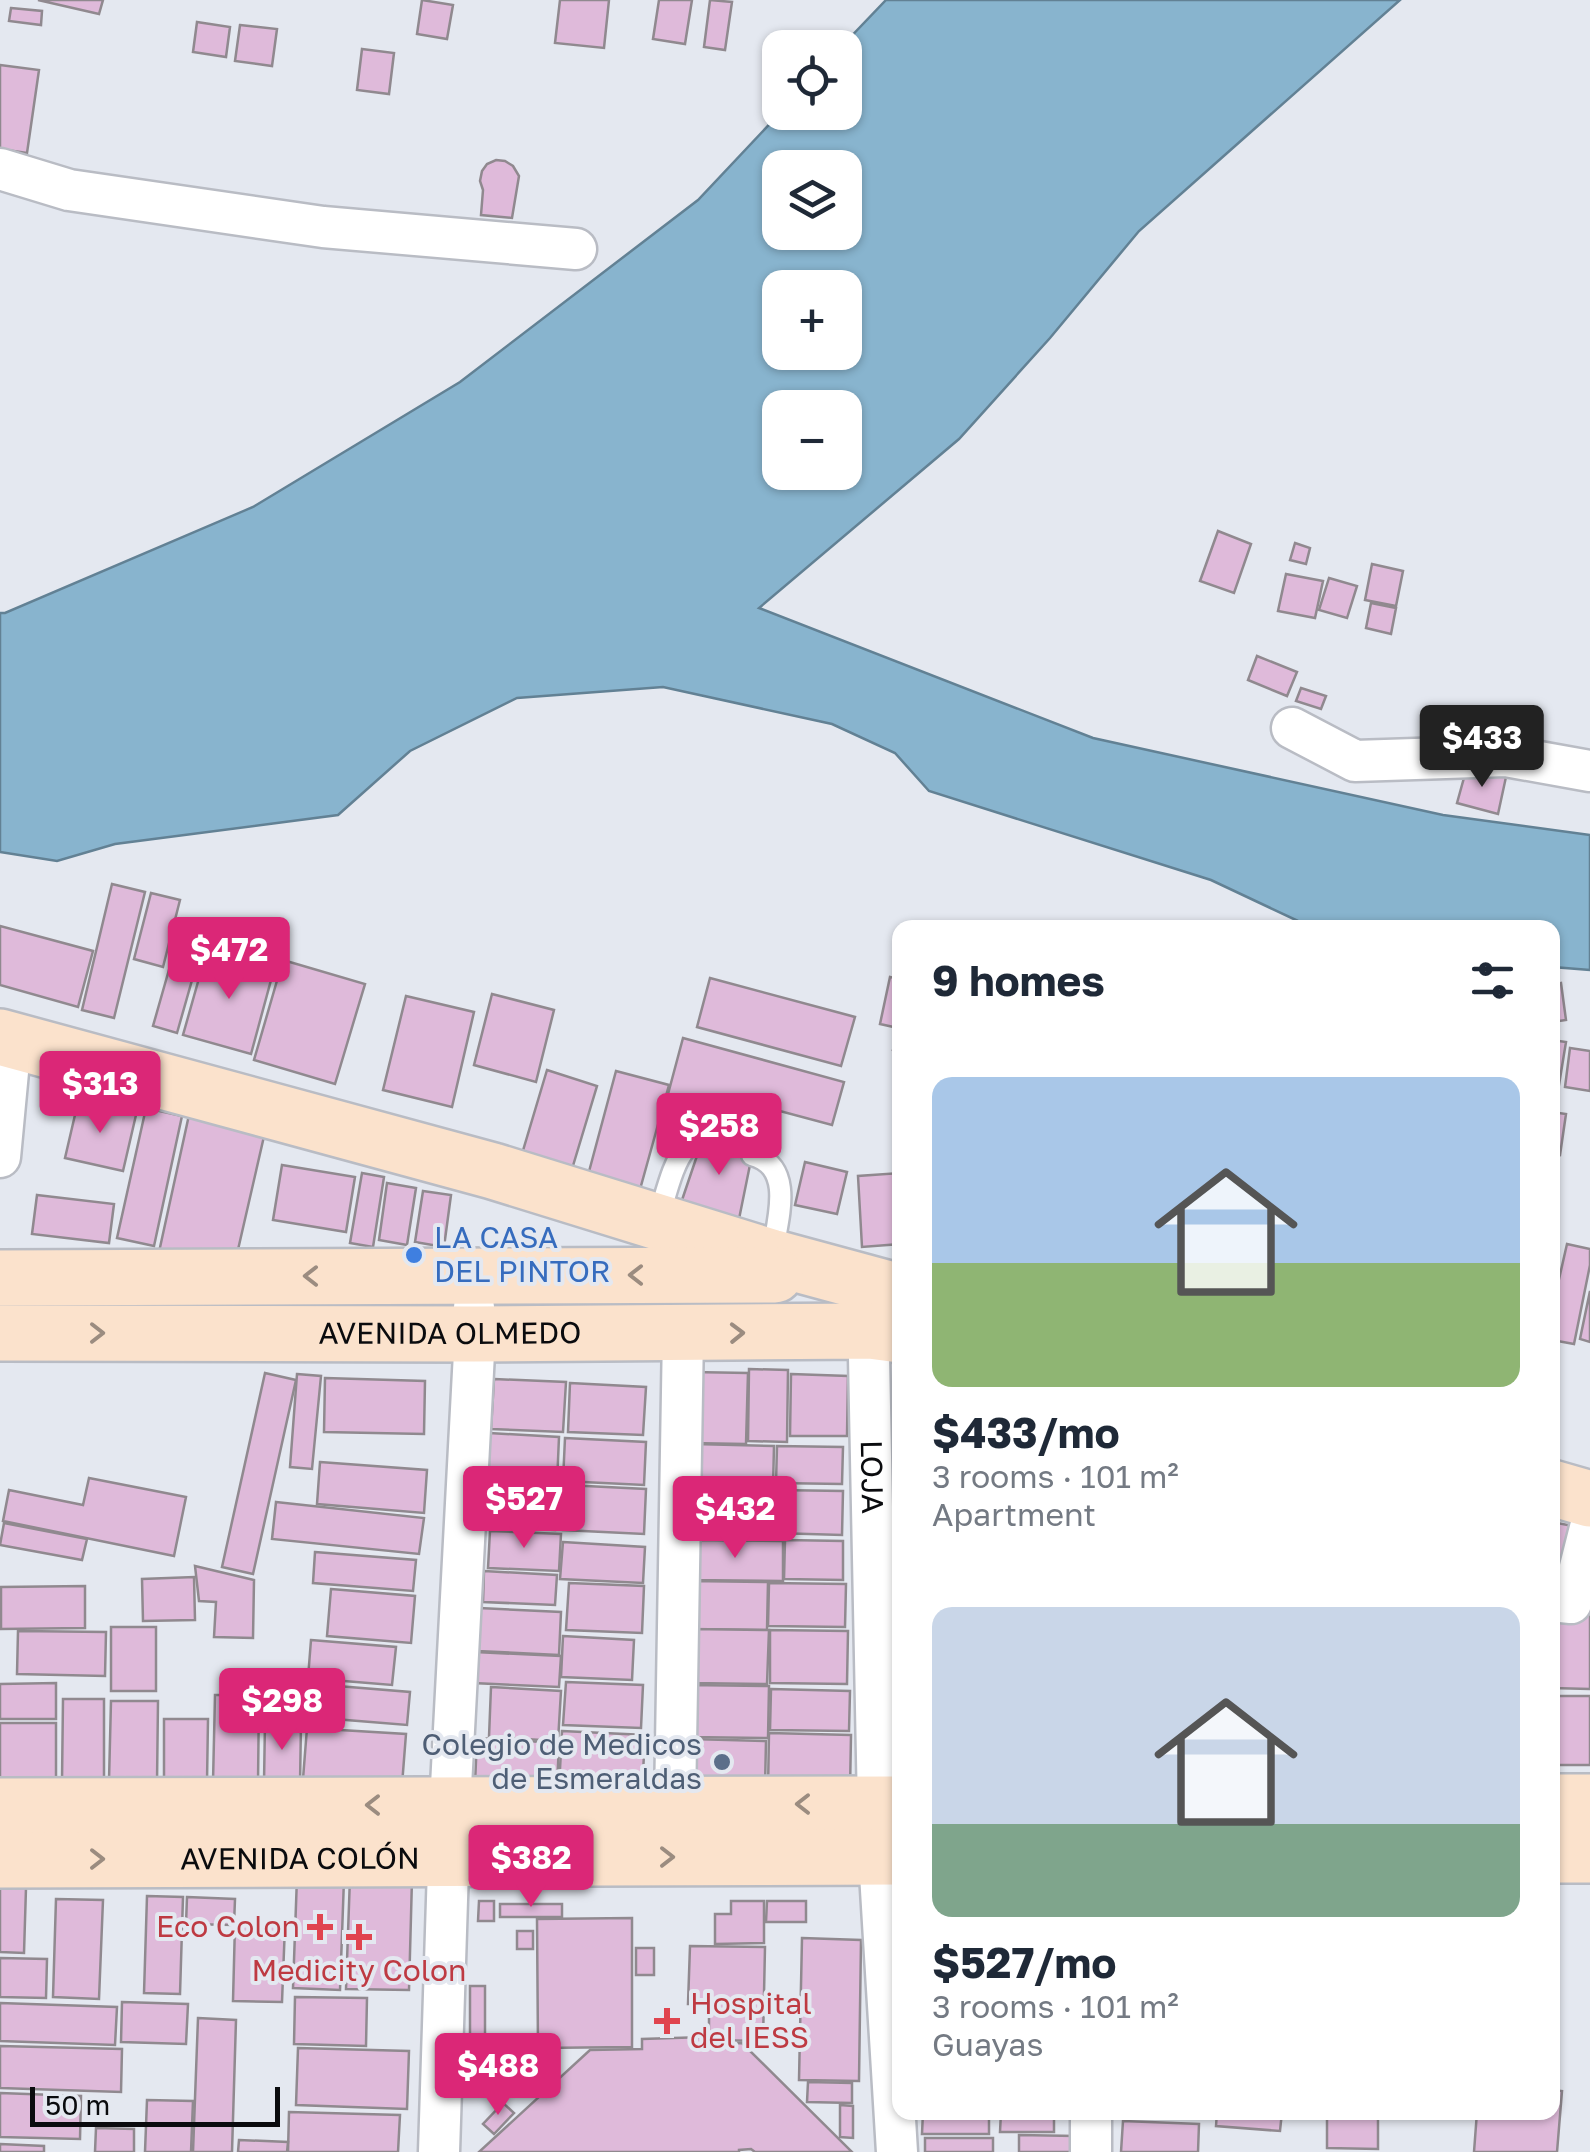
<!DOCTYPE html>
<html lang="en">
<head>
<meta charset="utf-8">
<style>
  body { margin:0; font-family:"Golos Text",sans-serif; background:#f6f6f7; color:#1f2937; height:100vh; display:flex; flex-direction:column; font-size:38px; white-space:nowrap }
  * { box-sizing:border-box; margin:0 }
  p { font-size:32px; color:#747a83 }
  .icon { flex:none; width:55px; height:55px; fill:none; stroke:currentColor; stroke-width:2; stroke-linecap:round; stroke-linejoin:round }
  .map { position:relative; flex:1; overflow:hidden }
  .panel { position:absolute; left:892px; top:920px; width:668px; height:1200px; display:flex; flex-direction:column; background:#fff; border-radius:20px; box-shadow:0 2px 8px #0004 }
  .panel>* { flex:none }
  .buttons { position:absolute; left:762px; top:30px; display:grid; gap:20px }
  .buttons a { display:grid; place-items:center; width:100px; height:100px; border-radius:20px; background:#fff; box-shadow:0 2px 8px #0004; font-size:50px }
  .scale { position:absolute; left:30px; bottom:25px; width:250px; box-sizing:border-box; padding-left:10px; border:5px solid #0a0b0e; border-top:0; font-size:28px; line-height:35px; white-space:nowrap; color:#0a0b0e; -webkit-text-stroke:8px #e4e8f0; paint-order:stroke }
  .price { position:absolute; translate:-50% -85px; padding:0 22px; border-radius:10px; background:#db2777; color:#fff; font-size:32px; line-height:65px; filter:drop-shadow(0 2px 5px #0008) }
  .price::after { content:''; position:absolute; left:50%; top:60px; width:30px; height:22px; margin-left:-15px; background:inherit; clip-path:polygon(0 0,100% 0,50% 100%) }
  .price.on { background:#222; color:#fff }
  ul { padding:0; list-style:none }
  li { display:grid; align-content:center; gap:20px; height:530px; padding:0 40px }
  li span { display:grid; place-items:center; height:310px; border-radius:20px; color:#555 }
  li>.icon { margin-inline-start:auto }
  span .icon { width:180px; height:180px; fill:#fffc; stroke-width:1 }
  li b { font-size:42px }
  h2 { display:flex; justify-content:space-between; align-items:center; height:120px; padding:0 40px; font-size:42px }
  .map>svg:first-child { display:block }
  .water { fill:#88b4ce; stroke:#628194; stroke-width:2.5; fill-rule:evenodd }
  .building { fill:#dfbada; stroke:#90898f; stroke-width:2.5 }
  .lines { fill:none; stroke-linecap:round; stroke-linejoin:round }
  .lane-casing { stroke:#b9bcc4; stroke-width:25 }
  .street-casing { stroke:#b9bcc4; stroke-width:45 }
  .secondary-casing { stroke:#b9bcc4; stroke-width:60 }
  .lane { stroke:#fff; stroke-width:20 }
  .street { stroke:#fff; stroke-width:40 }
  .secondary { stroke:#fbe2cc; stroke-width:55 }
  .oneway { stroke:#9b8c80 }
  .shop-dot { fill:#3f7fe0; stroke:#e4e8f0; stroke-width:4 }
  .service-dot { fill:#5c6f8a; stroke:#e4e8f0; stroke-width:4 }
  .health-dot { fill:#e0444e; stroke:#e4e8f0; stroke-width:4 }
  .labels { text-anchor:middle; stroke-width:8; stroke-linejoin:round; paint-order:stroke }
  .shop-label { font-size:30px; fill:#366cbe; stroke:#e4e8f0; text-anchor:start }
  .street-label { font-size:30px; fill:#0a0b0e; stroke:#e4e8f0 }
  .service-label { font-size:30px; fill:#4e5e75; stroke:#e4e8f0; text-anchor:end }
  .health-label { font-size:30px; fill:#be3a42; stroke:#e4e8f0; text-anchor:end }
</style>
</head>
<body>
<div class="map">
<svg width="1590" height="2152" viewBox="0 0 1590 2152">
  <rect width="100%" height="100%" fill="#e4e8f0"/>
  <path class="water" d="M886,0H1400L1139,231L1050,338L959,439L759,608L1093,738L1443,815L1590,835V970L1553,967L1552,928H1334L1298,921L1211,880L929,791L895,753L832,724L663,687L517,698L410,751L338,815L115,844L57,861L0,852V613H5L253,507L460,382L698,200L780,113L845,112V48L841,47ZM780,168H845V232H780ZM780,288H845V352H780ZM780,408H845V472H780Z"/>
  <g class="building">
    <polygon points="38,0 103,0 99,14"/>
    <polygon points="422,0 453,5 447,39 417,34"/>
    <polygon points="560,0 609,0 604,48 555,43"/>
    <polygon points="659,0 692,0 685,44 653,39"/>
    <polygon points="710,0 732,2 725,50 704,47"/>
    <polygon points="11,8 42,11 41,25 9,21"/>
    <polygon points="197,22 230,27 226,57 193,52"/>
    <polygon points="240,25 277,29 272,66 235,61"/>
    <polygon points="362,49 394,53 389,94 357,90"/>
    <polygon points="0,65 39,70 27,153 0,149"/>
    <polygon points="496,160 505,161 513,166 519,176 512,218 481,215 483,190 480,181 482,171 487,164"/>
    <polygon points="1218,531 1251,544 1234,593 1200,581"/>
    <polygon points="1295,543 1310,548 1306,564 1290,560"/>
    <polygon points="1372,564 1403,571 1396,606 1365,600"/>
    <polygon points="1286,574 1323,581 1315,618 1278,611"/>
    <polygon points="1329,578 1357,586 1347,618 1319,610"/>
    <polygon points="1371,603 1396,608 1391,634 1366,628"/>
    <polygon points="1257,656 1297,672 1287,696 1248,680"/>
    <polygon points="1301,688 1326,696 1321,709 1296,701"/>
    <polygon points="1467,767 1506,777 1498,814 1457,803"/>
    <polygon points="112,884 145,892 114,1018 82,1010"/>
    <polygon points="151,893 180,900 163,967 134,959"/>
    <polygon points="0,926 93,951 78,1007 0,985"/>
    <polygon points="176,945 200,952 177,1033 153,1026"/>
    <polygon points="207,950 274,969 251,1054 183,1035"/>
    <polygon points="283,960 365,984 335,1084 254,1060"/>
    <polygon points="890,977 900,979 900,1051 893,1050 898,1028 880,1024"/>
    <polygon points="710,978 855,1017 841,1066 697,1027"/>
    <polygon points="1561,983 1566,1020 1552,1022 1552,985"/>
    <polygon points="492,994 554,1010 536,1082 474,1065"/>
    <polygon points="406,996 474,1012 452,1107 383,1090"/>
    <polygon points="683,1038 844,1082 832,1125 780,1111 778,1118 726,1104 724,1112 701,1135 660,1124"/>
    <polygon points="1552,1040 1566,1042 1557,1097 1552,1096"/>
    <polygon points="1570,1048 1590,1051 1590,1091 1565,1087"/>
    <polygon points="547,1070 597,1086 569,1179 519,1164"/>
    <polygon points="616,1071 669,1085 639,1193 587,1179"/>
    <polygon points="78,1102 136,1115 123,1171 65,1158"/>
    <polygon points="146,1108 182,1116 154,1246 117,1238"/>
    <polygon points="1552,1112 1566,1114 1560,1155 1552,1154"/>
    <polygon points="189,1115 265,1132 237,1254 159,1252"/>
    <polygon points="703,1138 753,1150 739,1219 681,1203"/>
    <polygon points="805,1162 847,1172 837,1214 795,1205"/>
    <polygon points="282,1165 355,1177 346,1232 273,1220"/>
    <polygon points="362,1173 384,1177 373,1247 350,1243"/>
    <polygon points="900,1173 900,1244 862,1247 858,1176"/>
    <polygon points="387,1183 416,1188 407,1245 379,1240"/>
    <polygon points="423,1191 451,1195 444,1247 415,1242"/>
    <polygon points="37,1195 114,1204 109,1243 32,1234"/>
    <polygon points="1567,1244 1590,1249 1590,1265 1574,1344 1552,1340 1552,1310"/>
    <polygon points="1590,1291 1590,1342 1580,1339"/>
    <polygon points="749,1369 788,1370 787,1442 748,1441"/>
    <polygon points="691,1372 748,1373 746,1444 690,1443"/>
    <polygon points="265,1373 296,1380 253,1574 222,1567"/>
    <polygon points="297,1374 321,1376 312,1469 290,1467"/>
    <polygon points="791,1374 848,1376 847,1436 790,1436"/>
    <polygon points="325,1378 425,1381 424,1434 324,1432"/>
    <polygon points="494,1379 566,1382 563,1432 491,1429"/>
    <polygon points="570,1383 646,1387 643,1435 568,1432"/>
    <polygon points="489,1433 559,1437 555,1530 485,1527"/>
    <polygon points="565,1438 646,1442 644,1485 563,1481"/>
    <rect x="885" y="1439" width="15" height="42"/>
    <polygon points="694,1444 774,1446 773,1488 692,1487"/>
    <polygon points="777,1446 843,1447 842,1484 776,1483"/>
    <polygon points="320,1462 427,1470 424,1513 317,1504"/>
    <polygon points="89,1478 186,1497 174,1556 3,1521 9,1490 83,1505"/>
    <polygon points="566,1485 646,1489 644,1534 563,1530"/>
    <polygon points="885,1487 900,1487 900,1531 884,1531"/>
    <polygon points="690,1488 775,1489 774,1538 689,1536"/>
    <polygon points="776,1490 843,1491 842,1535 775,1533"/>
    <polygon points="276,1502 424,1518 419,1554 272,1539"/>
    <polygon points="1552,1522 1578,1527 1552,1593"/>
    <polygon points="4,1523 87,1539 82,1560 0,1545"/>
    <polygon points="490,1531 561,1534 559,1571 488,1568"/>
    <polygon points="885,1536 900,1536 900,1584 884,1584"/>
    <polygon points="688,1540 783,1541 783,1581 687,1580"/>
    <polygon points="785,1540 843,1541 843,1580 784,1579"/>
    <polygon points="563,1542 645,1547 643,1583 560,1579"/>
    <polygon points="315,1552 416,1560 413,1591 313,1583"/>
    <polygon points="195,1566 254,1580 253,1638 214,1637 216,1602 199,1601"/>
    <polygon points="484,1571 557,1575 555,1605 483,1602"/>
    <polygon points="194,1577 195,1620 143,1621 142,1579"/>
    <polygon points="690,1581 768,1582 767,1630 690,1629"/>
    <polygon points="569,1583 644,1586 642,1633 566,1630"/>
    <polygon points="769,1583 846,1584 845,1627 768,1626"/>
    <polygon points="85,1586 85,1628 1,1629 1,1587"/>
    <polygon points="331,1589 415,1596 411,1643 327,1636"/>
    <polygon points="1552,1606 1590,1606 1590,1689 1552,1688"/>
    <polygon points="479,1608 561,1612 559,1655 477,1651"/>
    <rect x="111" y="1627" width="45" height="64"/>
    <polygon points="691,1629 769,1630 767,1684 689,1683"/>
    <polygon points="770,1630 848,1631 847,1684 770,1683"/>
    <polygon points="18,1631 106,1632 105,1676 17,1674"/>
    <polygon points="563,1636 634,1640 632,1680 561,1677"/>
    <polygon points="311,1640 396,1647 392,1685 308,1678"/>
    <polygon points="475,1652 561,1656 559,1687 473,1683"/>
    <polygon points="566,1682 643,1685 641,1728 563,1725"/>
    <polygon points="56,1683 56,1719 0,1719 0,1684"/>
    <polygon points="313,1684 410,1692 407,1725 310,1717"/>
    <polygon points="689,1685 769,1686 768,1738 688,1737"/>
    <polygon points="491,1687 561,1691 558,1741 489,1737"/>
    <polygon points="771,1689 850,1691 849,1731 770,1730"/>
    <polygon points="215,1695 259,1695 258,1783 213,1782"/>
    <rect x="1552" y="1696" width="38" height="69"/>
    <polygon points="63,1699 104,1699 104,1782 62,1782"/>
    <polygon points="111,1701 158,1701 157,1783 109,1781"/>
    <polygon points="164,1719 208,1719 207,1782 164,1781"/>
    <polygon points="265,1722 301,1723 300,1784 264,1783"/>
    <rect x="0" y="1723" width="56" height="59"/>
    <polygon points="307,1728 406,1734 402,1785 303,1779"/>
    <polygon points="562,1731 645,1735 642,1792 559,1788"/>
    <polygon points="769,1733 851,1735 850,1790 768,1789"/>
    <polygon points="477,1738 559,1743 557,1788 475,1784"/>
    <polygon points="691,1739 766,1741 765,1788 690,1788"/>
    <polygon points="297,1877 344,1879 340,1990 293,1988"/>
    <polygon points="350,1877 412,1879 409,1990 346,1989"/>
    <polygon points="0,1887 26,1888 24,1953 0,1952"/>
    <polygon points="147,1896 183,1897 180,1994 144,1993"/>
    <polygon points="187,1897 235,1899 234,1925 186,1924"/>
    <polygon points="56,1899 103,1900 99,1999 53,1997"/>
    <polygon points="479,1901 494,1901 494,1921 478,1921"/>
    <polygon points="731,1901 764,1901 764,1943 715,1944 715,1914 731,1914"/>
    <polygon points="767,1901 806,1901 806,1922 766,1922"/>
    <rect x="500" y="1904" width="62" height="13"/>
    <polygon points="632,1918 632,2047 538,2048 537,1919"/>
    <polygon points="235,1924 285,1925 282,2002 233,2001"/>
    <rect x="517" y="1931" width="16" height="18"/>
    <polygon points="802,1938 861,1940 859,2081 799,2080"/>
    <polygon points="690,1946 765,1947 763,2041 709,2040 709,2004 688,2004"/>
    <rect x="636" y="1948" width="18" height="27"/>
    <polygon points="0,1958 47,1959 46,1998 0,1997"/>
    <rect x="470" y="1986" width="15" height="95"/>
    <polygon points="295,1997 367,1998 366,2046 294,2044"/>
    <polygon points="122,2002 188,2004 186,2044 121,2042"/>
    <polygon points="0,2003 117,2007 115,2045 0,2041"/>
    <polygon points="198,2018 236,2020 232,2152 193,2152"/>
    <polygon points="705,2037 706,2044 742,2043 852,2152 755,2152 751,2149 739,2150 739,2152 479,2152 590,2050 642,2049 642,2039"/>
    <polygon points="0,2046 122,2049 121,2092 0,2088"/>
    <polygon points="298,2048 409,2051 407,2109 296,2105"/>
    <polygon points="808,2082 852,2083 852,2103 807,2102"/>
    <polygon points="1552,2090 1562,2091 1557,2152 1474,2152 1477,2112 1552,2112"/>
    <polygon points="0,2093 81,2096 80,2139 0,2137"/>
    <polygon points="147,2100 193,2101 191,2152 145,2152"/>
    <polygon points="503,2103 514,2113 494,2134 483,2124"/>
    <polygon points="840,2105 853,2106 853,2138 840,2137"/>
    <polygon points="289,2112 400,2115 398,2152 288,2152"/>
    <polygon points="923,2112 989,2112 989,2134 922,2134"/>
    <polygon points="1001,2112 1054,2112 1054,2132 1000,2132"/>
    <polygon points="1217,2112 1282,2112 1280,2131 1216,2126"/>
    <polygon points="1327,2112 1378,2112 1378,2149 1327,2148"/>
    <polygon points="1123,2121 1199,2124 1198,2152 1121,2152"/>
    <polygon points="96,2128 134,2129 134,2152 95,2152"/>
    <polygon points="1019,2135 1075,2136 1075,2152 1019,2152"/>
    <rect x="925" y="2138" width="68" height="14"/>
    <polygon points="239,2140 288,2142 287,2152 238,2152"/>
    <polygon points="0,2144 44,2146 44,2152 0,2152"/>
  </g>
  <g class="lines">
    <g class="lane-casing">
      <g id="lane">
        <path d="M752,1155C796,1167 777,1221 772,1255"/>
        <path d="M658,1219C665,1199 672,1163 686,1148C692,1143 694,1144 701,1143"/>
      </g>
    </g>
    <g class="street-casing">
      <g id="street">
        <polyline points="0,169 69,190 323,227 576,249"/>
        <polyline points="1292,728 1355,761 1506,756 1590,771"/>
        <polyline points="0,1157 11,1040"/>
        <path id="s1" d="M868,1307L879,1857L897,2152"/>
        <polyline points="1552,1601 1571,1603 1590,1528"/>
        <polyline points="675,1804 683,1333"/>
        <polyline points="1091,2112 1091,2152"/>
        <polyline points="439,2152 450,1805 475,1334 474,1307"/>
      </g>
    </g>
    <g class="secondary-casing">
      <g id="secondary">
        <polyline points="0,1037 493,1171 771,1257 900,1292"/>
        <polyline points="0,1278 775,1275"/>
        <path id="s2" d="M0,1333L475,1334L870,1331L900,1335"/>
        <polyline points="1552,1488 1590,1499"/>
        <polyline points="1552,1802 1590,1802"/>
        <polyline points="0,1806 900,1804"/>
        <polyline points="1552,1855 1590,1855"/>
        <path id="s3" d="M0,1860L900,1857"/>
      </g>
    </g>
    <use href="#lane" class="lane"/>
    <use href="#street" class="street"/>
    <use href="#secondary" class="secondary"/>
  </g>
  <defs><path id="oneway-chevron" d="M-2-3.5L2.5 0L-2 3.5" fill="none" stroke-width="1.6" stroke-linecap="round" stroke-linejoin="round" transform="scale(2.5)"/></defs>
  <g class="oneway">
    <use href="#oneway-chevron" transform="translate(636 1275) rotate(180)"/>
    <use href="#oneway-chevron" transform="translate(311 1276) rotate(180)"/>
    <use href="#oneway-chevron" transform="translate(97 1333)"/>
    <use href="#oneway-chevron" transform="translate(737 1333) rotate(-1)"/>
    <use href="#oneway-chevron" transform="translate(803 1804) rotate(180)"/>
    <use href="#oneway-chevron" transform="translate(373 1805) rotate(180)"/>
    <use href="#oneway-chevron" transform="translate(667 1857)"/>
    <use href="#oneway-chevron" transform="translate(97 1859)"/>
  </g>
  <circle class="shop-dot" cx="414" cy="1255" r="10"/>
  <circle class="service-dot" cx="722" cy="1762" r="10"/>
  <g class="health-dot">
    <path d="M315 1912h10v10h10v10h-10v10h-10v-10h-10v-10h10z"/>
    <path d="M354 1922h10v10h10v10h-10v10h-10v-10h-10v-10h10z"/>
    <path d="M662 2006h10v10h10v10h-10v10h-10v-10h-10v-10h10z"/>
  </g>
  <g class="labels">
    <g class="shop-label">
      <text x="434" y="1248">LA CASA<tspan x="434" dy="34">DEL PINTOR</tspan></text>
    </g>
    <g class="street-label">
      <text dy="10" stroke="none"><textPath href="#s2" startOffset="450">AVENIDA OLMEDO</textPath></text>
      <text dy="10" stroke="none"><textPath href="#s1" startOffset="170">LOJA</textPath></text>
      <text dy="10" stroke="none"><textPath href="#s3" startOffset="300">AVENIDA COLÓN</textPath></text>
    </g>
    <g class="service-label">
      <text x="702" y="1755">Colegio de Medicos<tspan x="702" dy="34">de Esmeraldas</tspan></text>
    </g>
    <g class="health-label">
      <text x="300" y="1937">Eco Colon</text>
      <text x="359" y="1981" text-anchor="middle">Medicity Colon</text>
      <text x="690" y="2014" text-anchor="start">Hospital<tspan x="690" dy="34">del IESS</tspan></text>
    </g>
  </g>
</svg>
<div class="buttons">
<a><svg class="icon" aria-label="locate" viewBox="0 0 24 24"><circle cx="12" cy="12" r="6"/><path d="M12 2v4M12 18v4M2 12h4M18 12h4"/></svg></a>
<a><svg class="icon" aria-label="layers" viewBox="0 0 24 24"><path d="M12 4l9 5-9 5-9-5zM3 14l9 5 9-5"/></svg></a>
<a>+</a>
<a>−</a>
</div>
<div class="scale">50 m</div>
<b class="price on" style="left:1482px;top:790px">$433</b>
<b class="price" style="left:229px;top:1002px">$472</b>
<b class="price" style="left:100px;top:1136px">$313</b>
<b class="price" style="left:719px;top:1178px">$258</b>
<b class="price" style="left:524px;top:1551px">$527</b>
<b class="price" style="left:735px;top:1561px">$432</b>
<b class="price" style="left:282px;top:1753px">$298</b>
<b class="price" style="left:531px;top:1910px">$382</b>
<b class="price" style="left:498px;top:2118px">$488</b>
<section class="panel">
<h2>9 homes<svg class="icon" aria-label="filters" viewBox="0 0 24 24"><path d="M4 7h16M4 17h16"/><circle cx="9" cy="7" r="2"/><circle cx="15" cy="17" r="2"/></svg></h2>
<ul>
<li><span style="background:linear-gradient(#a9c7e8 60%,#8fb573 0)"><svg class="icon" aria-label="home" viewBox="0 0 24 24"><path d="M3 11l9-7 9 7M6 9v11h12V9"/></svg></span><div><b>$433/mo</b><p>3 rooms · 101 m²</p><p>Apartment</p></div></li>
<li><span style="background:linear-gradient(#c9d6e8 70%,#7fa58c 0)"><svg class="icon" aria-label="home" viewBox="0 0 24 24"><path d="M3 11l9-7 9 7M6 9v11h12V9"/></svg></span><div><b>$527/mo</b><p>3 rooms · 101 m²</p><p>Guayas</p></div></li>
</ul>
</section>
</div>
</body>
</html>
